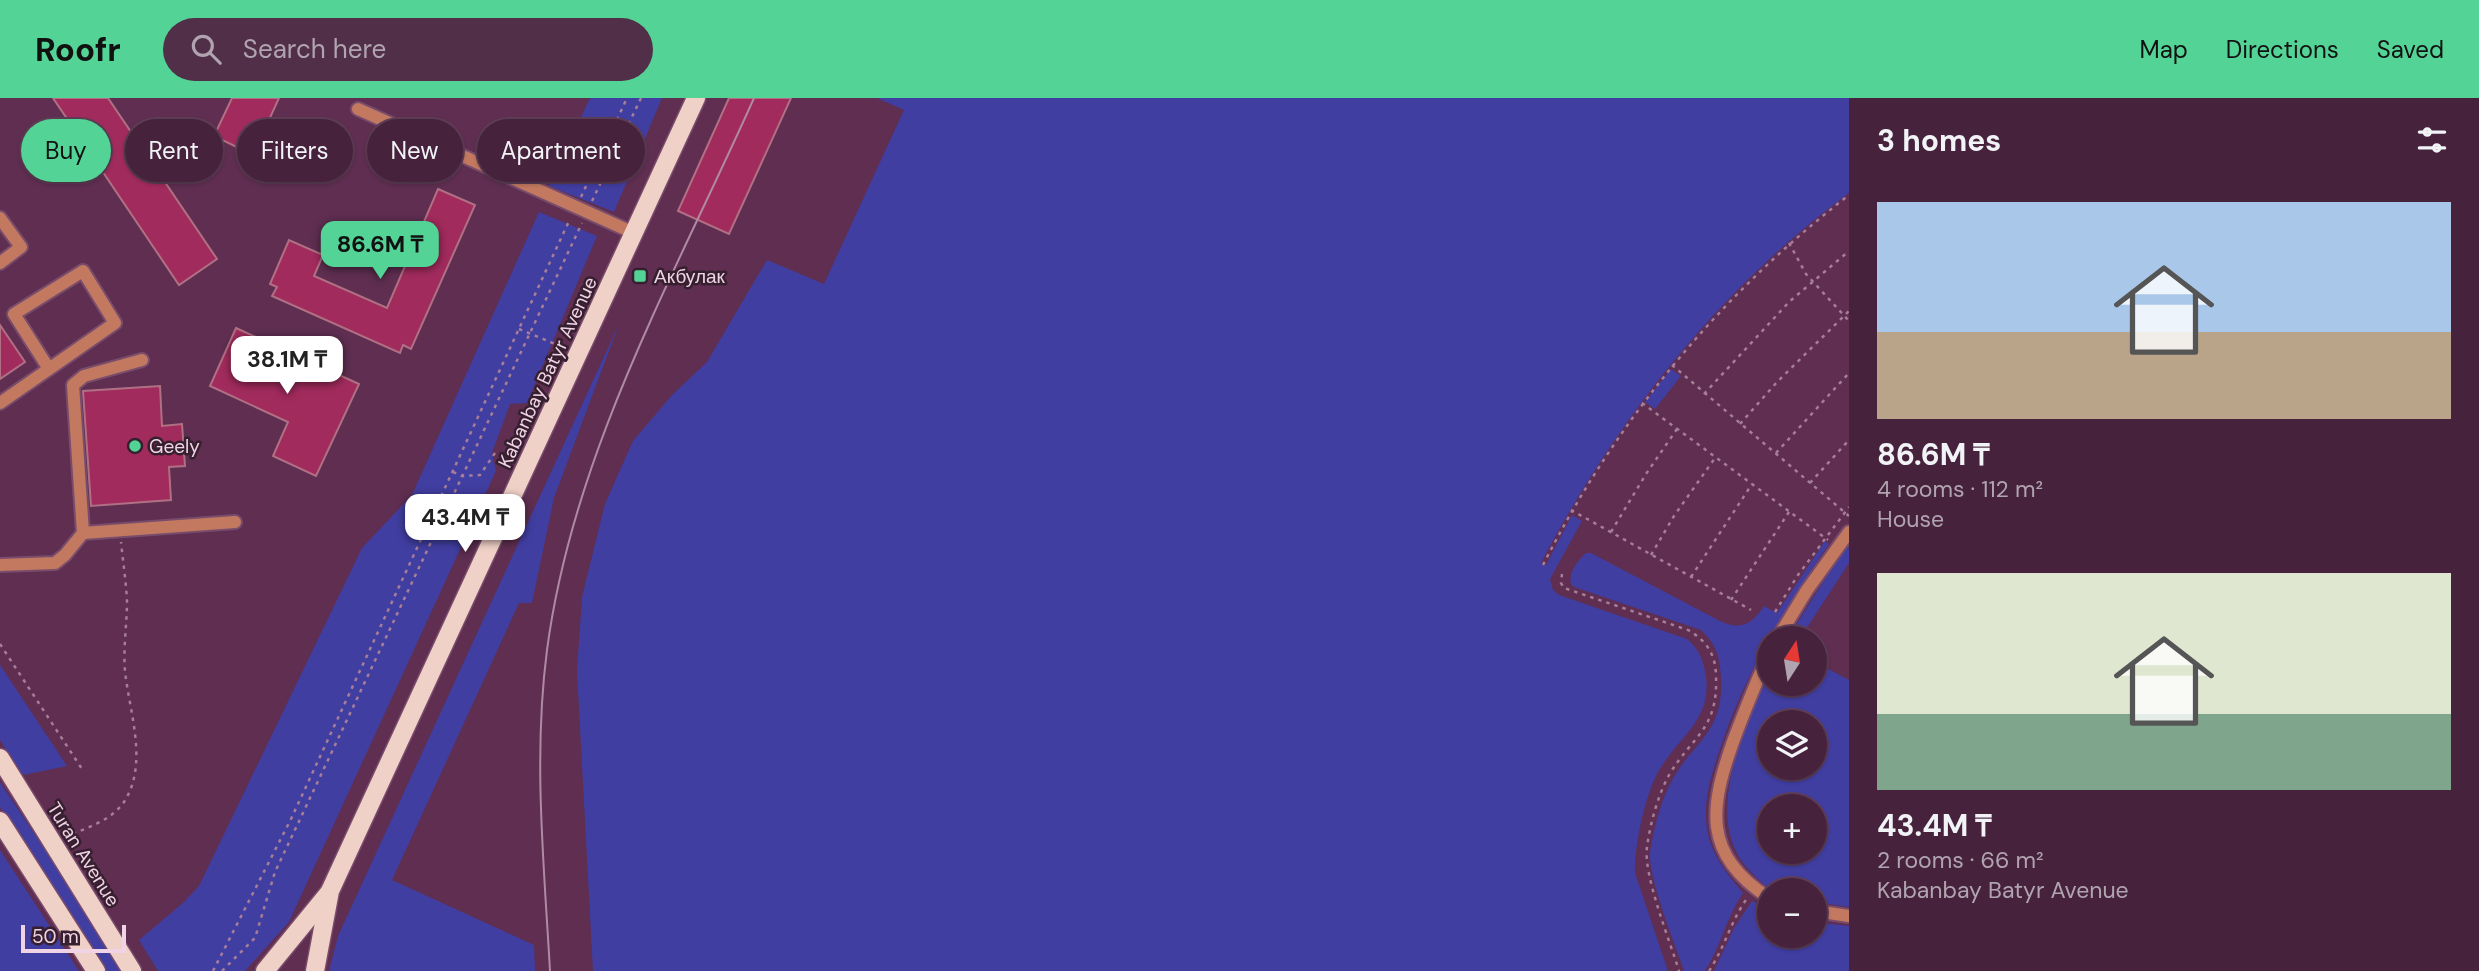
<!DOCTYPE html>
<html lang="en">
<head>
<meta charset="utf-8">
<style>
  body { margin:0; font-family:"DM Sans",sans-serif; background:#512f48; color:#f1f3f6; height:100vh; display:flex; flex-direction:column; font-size:26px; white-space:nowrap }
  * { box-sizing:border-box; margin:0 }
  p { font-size:23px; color:#b0a4b0 }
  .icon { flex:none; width:38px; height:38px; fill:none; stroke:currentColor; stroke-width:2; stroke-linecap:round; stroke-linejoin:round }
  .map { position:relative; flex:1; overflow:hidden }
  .panel { display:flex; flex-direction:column; background:#47223d; width:630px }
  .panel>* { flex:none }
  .top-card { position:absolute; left:21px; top:21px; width:665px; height:63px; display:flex; gap:14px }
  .needle { width:46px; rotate:12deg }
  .controls { position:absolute; left:1757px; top:528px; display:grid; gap:14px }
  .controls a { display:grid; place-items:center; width:70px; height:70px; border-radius:50%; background:#47223d; box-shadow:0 2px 5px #0004,0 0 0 2px #5f3f57; font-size:35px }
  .scale { position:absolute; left:21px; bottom:18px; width:105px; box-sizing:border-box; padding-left:7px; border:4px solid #f1d3e6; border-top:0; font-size:19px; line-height:24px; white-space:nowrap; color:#f1d3e6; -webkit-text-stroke:5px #36202f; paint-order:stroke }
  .price { position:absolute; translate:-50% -60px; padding:0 16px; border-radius:14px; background:#fff; color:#222; font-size:23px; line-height:46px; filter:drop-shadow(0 2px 4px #0008) }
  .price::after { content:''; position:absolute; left:50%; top:42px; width:21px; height:16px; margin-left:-10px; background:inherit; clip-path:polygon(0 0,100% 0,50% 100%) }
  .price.on { background:#54d396; color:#111 }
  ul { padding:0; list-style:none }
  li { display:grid; align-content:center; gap:14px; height:371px; padding:0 28px }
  li span { display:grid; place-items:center; height:217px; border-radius:0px; color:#555 }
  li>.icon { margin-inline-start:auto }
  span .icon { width:126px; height:126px; fill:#fffc; stroke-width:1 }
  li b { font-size:30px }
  h2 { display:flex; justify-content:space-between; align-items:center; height:84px; padding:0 28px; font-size:30px }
  .chip { padding:0 24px; border-radius:32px; background:#47223d; box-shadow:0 2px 5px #0004,0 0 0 2px #5f3f57; font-size:24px; line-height:63px }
  .chip.on { background:#54d396; color:#111 }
  header { display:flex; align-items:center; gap:42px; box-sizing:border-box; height:98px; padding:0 35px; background:#54d396; color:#111 }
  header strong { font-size:33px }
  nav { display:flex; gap:38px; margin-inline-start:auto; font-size:24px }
  .search { width:490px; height:63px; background:#512f48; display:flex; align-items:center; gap:18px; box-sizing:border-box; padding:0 24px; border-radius:38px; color:#b0a4b0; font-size:26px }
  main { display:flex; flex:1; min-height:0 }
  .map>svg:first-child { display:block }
  .green { fill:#413ea1; fill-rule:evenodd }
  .building { fill:#a12b5d; stroke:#b07084; stroke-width:2 }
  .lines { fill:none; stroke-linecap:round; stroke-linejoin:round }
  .minor-casing { stroke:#794c6c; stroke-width:16 }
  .major-casing { stroke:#794c6c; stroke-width:21 }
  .path { stroke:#a67e99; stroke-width:2.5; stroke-dasharray:3.5 5; stroke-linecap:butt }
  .minor { stroke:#c27960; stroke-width:12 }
  .major { stroke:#f0d1c7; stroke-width:18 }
  .tram { stroke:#b089a3; stroke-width:2 }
  .poi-dot { fill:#54d396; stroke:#36202f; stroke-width:2.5 }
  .labels { text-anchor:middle; stroke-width:5; stroke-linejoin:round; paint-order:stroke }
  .poi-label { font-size:19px; fill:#f1d3e6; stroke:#36202f; text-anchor:start }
  .street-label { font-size:19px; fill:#f1d3e6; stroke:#36202f }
</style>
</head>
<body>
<header>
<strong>Roofr</strong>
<div class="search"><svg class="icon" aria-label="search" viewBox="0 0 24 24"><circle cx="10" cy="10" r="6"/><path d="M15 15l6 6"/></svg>Search here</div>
<nav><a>Map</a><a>Directions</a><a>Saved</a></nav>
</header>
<main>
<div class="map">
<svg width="1849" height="873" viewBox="0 0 1849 873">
  <rect width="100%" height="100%" fill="#5f2e51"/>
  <g class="green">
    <polygon points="590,0 662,0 614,114 549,88"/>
    <path d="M877,0H1849V95C1718,192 1617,321 1541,465L1546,467L1572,417L1582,423L1550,481L1553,492L1559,497L1687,541C1700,552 1703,562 1706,578C1712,624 1676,640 1657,676C1645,699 1634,749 1635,775L1668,873H593L577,573L582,499L605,406L633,343L672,297L707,264L767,162L824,186L904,12Z"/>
    <polygon points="539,114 597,138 527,305 510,306 492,355 496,373 289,824 245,873 158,873 139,842 183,805 199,788 362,450 412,397"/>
    <polygon points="619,226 554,400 532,505 519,505 392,782 534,847 535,873 329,873 338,838"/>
    <polygon points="1671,271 1681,278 1655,311 1645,304"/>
    <path d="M1825,443L1829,446C1786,508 1748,571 1723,642C1713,672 1701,704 1708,736C1713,759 1728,777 1743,795C1726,820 1721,848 1705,873H1684C1675,846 1648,780 1650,755C1653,734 1660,706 1669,688C1691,643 1724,638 1721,580C1720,559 1716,546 1701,532L1574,489L1571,486C1568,475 1578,462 1586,455H1591L1720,523C1741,533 1752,526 1764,508L1777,515Z"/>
    <polygon points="1849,449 1849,465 1808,528 1803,541 1787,541 1843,453"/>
    <path d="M1815,564L1849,582V809L1815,804V793C1803,793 1788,795 1777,793C1767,791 1758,781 1751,774C1699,723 1745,630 1769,576V586H1815ZM1769,625H1815V670H1769ZM1769,709H1815V754H1769Z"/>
    <polygon points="0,567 67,668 23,677 0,642"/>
    <polygon points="0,684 125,873 106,873 0,709"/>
    <polygon points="0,752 79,873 0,873"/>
    <polygon points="1752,803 1769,811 1769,838 1815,838 1815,824 1849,828 1849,873 1714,873 1734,830"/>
  </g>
  <g class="building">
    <polygon points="53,0 108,0 217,161 179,187"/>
    <polygon points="232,0 279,0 253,57 214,38"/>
    <polygon points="729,0 791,0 729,136 678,113"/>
    <polygon points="438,91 475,107 411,251 403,247 400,255 272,198 277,189 270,186 289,142 323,157 314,178 387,210"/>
    <polygon points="0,227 25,264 0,281"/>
    <polygon points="236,230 359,286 316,378 273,358 288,324 210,288"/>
    <polygon points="160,288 162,328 182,326 185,368 169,369 171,402 91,408 83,293"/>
  </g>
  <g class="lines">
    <g class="minor-casing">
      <g id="minor">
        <polyline points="358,11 634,135"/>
        <polyline points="0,120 21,149 0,165"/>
        <polyline points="142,262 84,278 73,287 83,435 235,424"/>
        <polyline points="0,305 115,225 83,173 14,216 49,271"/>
        <polyline points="0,467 55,465 65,457 83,435"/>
        <polyline points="1777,541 1807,492 1849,434"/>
        <path d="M1769,556C1756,584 1745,612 1734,641C1710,708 1701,756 1769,800"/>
        <polyline points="1815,813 1849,818"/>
      </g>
    </g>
    <g class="major-casing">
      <g id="major">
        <polyline points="0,660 132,873"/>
        <polyline points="0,723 96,873"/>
        <polyline points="265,873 328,796"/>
        <polyline points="315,873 330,793 696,0"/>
      </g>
    </g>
    <g class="path">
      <polyline points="581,99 627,0"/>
      <polyline points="592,103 641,0"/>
      <polyline points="1789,145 1806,176 1849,223"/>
      <polyline points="519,231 560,248"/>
      <polyline points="1672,267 1849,418"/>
      <polyline points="1704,296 1789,204 1849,153"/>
      <polyline points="1642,305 1828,442"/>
      <polyline points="1740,326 1777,284 1849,213"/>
      <polyline points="1776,355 1849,275"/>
      <polyline points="453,374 462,378 480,377 495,355"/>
      <polyline points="1810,385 1849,342"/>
      <polyline points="1571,412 1751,512"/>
      <polyline points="1611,434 1646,376 1677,331"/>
      <polyline points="1651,457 1674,418 1715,360"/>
      <path d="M1543,467C1617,321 1720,197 1849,97"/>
      <path d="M1562,476L1561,485L1564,490L1688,532C1707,543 1716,557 1716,579C1718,632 1692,638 1669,677C1658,697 1650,726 1647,749C1643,777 1670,843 1679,873"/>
      <polyline points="1691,479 1752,386"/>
      <polyline points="1731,502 1789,414"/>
      <polyline points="1775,514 1798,477 1849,409"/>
      <polyline points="0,546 82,671"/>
      <path d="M65,739C86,730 111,723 124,704C149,666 129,613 125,573C123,550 127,526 127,503C126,483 123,464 121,444"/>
      <polyline points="213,873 291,721 570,121"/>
      <polyline points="222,873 255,840 275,774 582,125"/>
      <path d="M1709,873C1725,849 1731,822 1748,799"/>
    </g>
    <use href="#minor" class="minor"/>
    <use href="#major" class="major"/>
    <path class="tram" d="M550,873C544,766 533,659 547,552C573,355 674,179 754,0"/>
  </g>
  <g class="poi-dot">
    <rect x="633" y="171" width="14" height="14" rx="3.5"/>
    <circle cx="135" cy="348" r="7"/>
  </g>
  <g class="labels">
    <g class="poi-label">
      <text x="654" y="185">Акбулак</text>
      <text x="149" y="355">Geely</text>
    </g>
    <g class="street-label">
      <text transform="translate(547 274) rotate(-65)" y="7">Kabanbay Batyr Avenue</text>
      <text transform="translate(84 756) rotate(58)" y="7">Turan Avenue</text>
    </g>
  </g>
</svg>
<div class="controls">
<a><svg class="needle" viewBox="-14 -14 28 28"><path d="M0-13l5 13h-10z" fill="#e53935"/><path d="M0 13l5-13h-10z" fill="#b0a4b0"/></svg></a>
<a><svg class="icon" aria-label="layers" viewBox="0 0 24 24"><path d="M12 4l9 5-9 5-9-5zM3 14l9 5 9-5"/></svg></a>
<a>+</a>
<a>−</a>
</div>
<div class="scale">50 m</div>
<b class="price on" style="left:380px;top:183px">86.6M ₸</b>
<b class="price" style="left:287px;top:298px">38.1M ₸</b>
<b class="price" style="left:465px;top:456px">43.4M ₸</b>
<div class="top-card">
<a class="chip on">Buy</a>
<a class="chip">Rent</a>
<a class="chip">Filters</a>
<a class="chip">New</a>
<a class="chip">Apartment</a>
</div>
</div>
<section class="panel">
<h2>3 homes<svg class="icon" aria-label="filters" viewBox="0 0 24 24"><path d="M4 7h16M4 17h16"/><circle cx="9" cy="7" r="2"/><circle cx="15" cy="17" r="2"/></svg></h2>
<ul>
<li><span style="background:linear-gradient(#a9c7e8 60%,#b9a48a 0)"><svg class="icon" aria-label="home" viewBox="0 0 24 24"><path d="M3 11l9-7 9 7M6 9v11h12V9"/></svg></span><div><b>86.6M ₸</b><p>4 rooms · 112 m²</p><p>House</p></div></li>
<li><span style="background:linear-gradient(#dfe7d0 65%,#7fa58c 0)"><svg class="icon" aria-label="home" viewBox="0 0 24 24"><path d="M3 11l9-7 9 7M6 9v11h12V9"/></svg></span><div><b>43.4M ₸</b><p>2 rooms · 66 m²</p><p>Kabanbay Batyr Avenue</p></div></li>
</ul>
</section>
</main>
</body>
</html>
